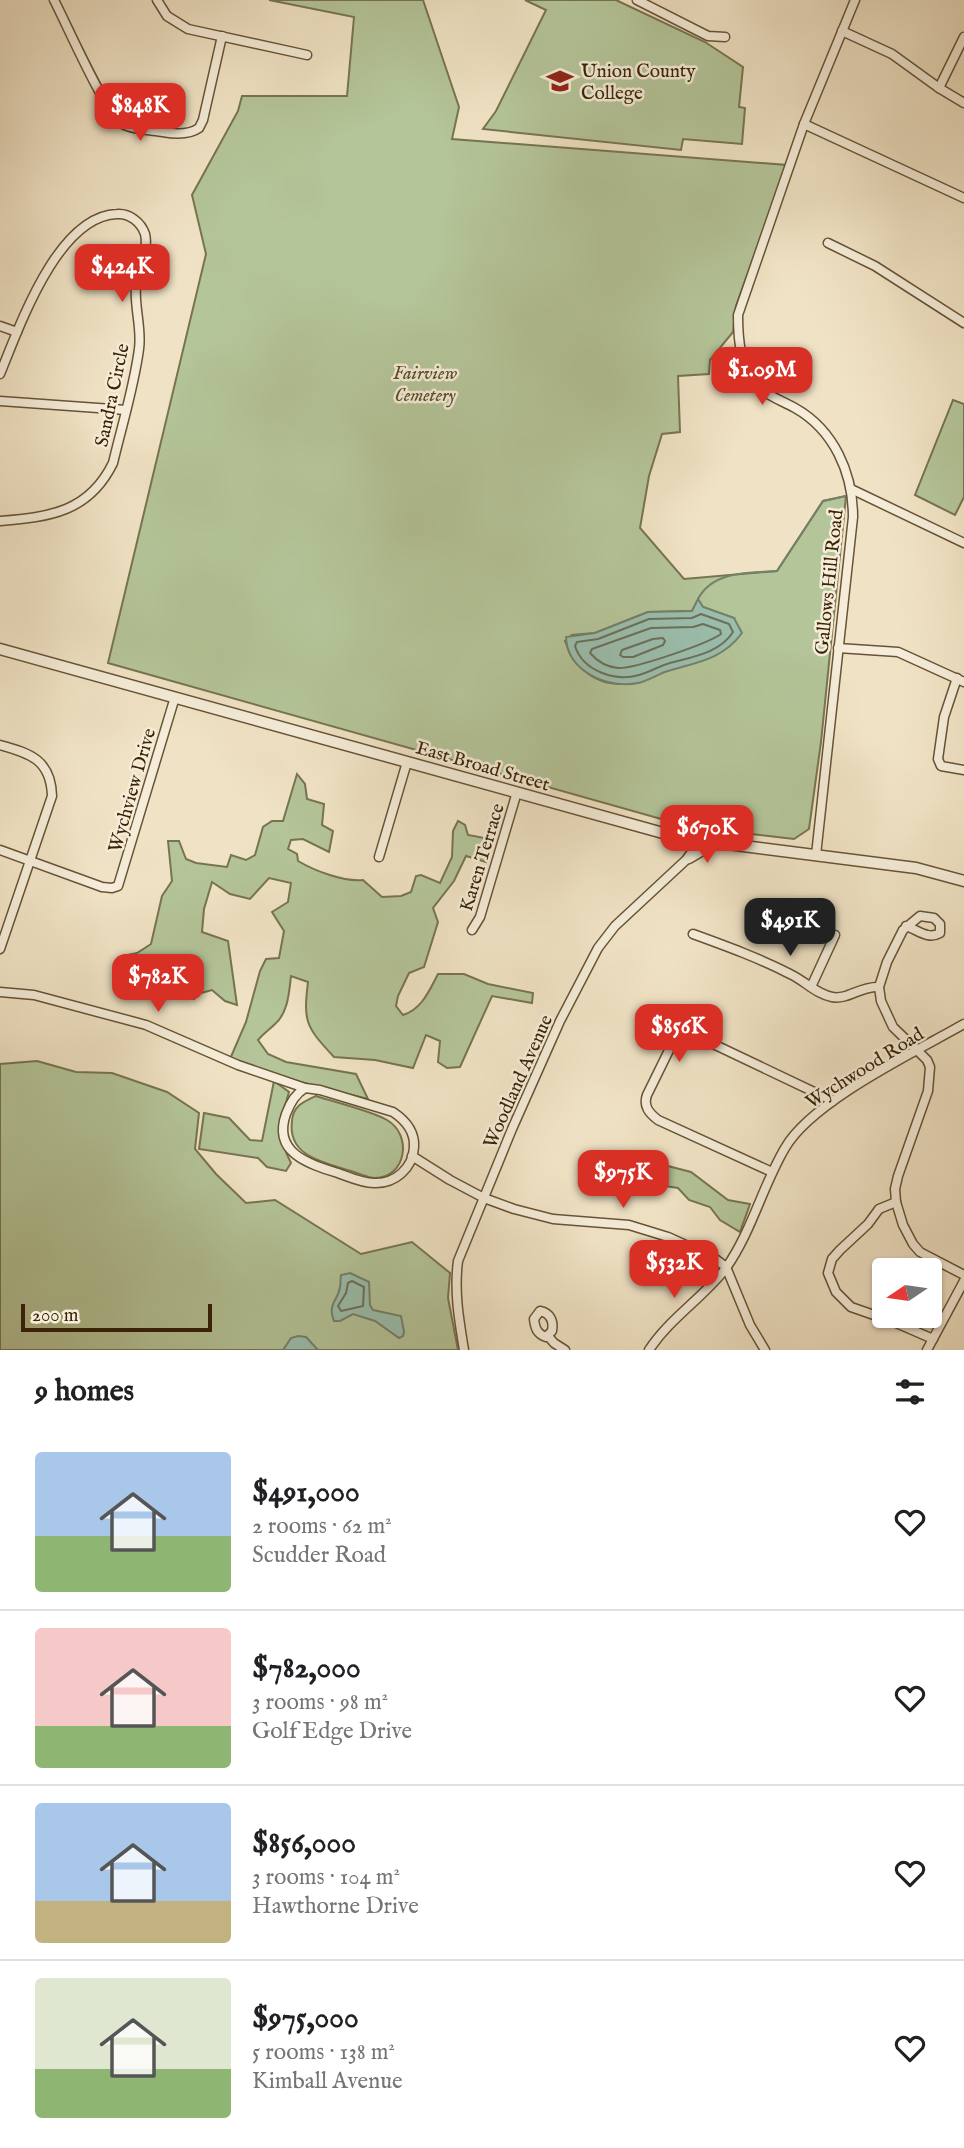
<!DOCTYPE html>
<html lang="en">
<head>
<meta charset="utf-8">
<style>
  body { margin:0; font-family:"IM FELL English",serif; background:#f6f6f6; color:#202124; height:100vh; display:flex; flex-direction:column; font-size:26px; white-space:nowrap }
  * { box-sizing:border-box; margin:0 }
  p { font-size:23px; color:#757577 }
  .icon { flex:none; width:38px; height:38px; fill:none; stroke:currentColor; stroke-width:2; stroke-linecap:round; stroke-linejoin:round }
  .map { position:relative; height:1350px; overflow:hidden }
  .panel { display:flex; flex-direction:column; background:#fff; flex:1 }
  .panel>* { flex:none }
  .needle { width:46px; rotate:257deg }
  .tools { position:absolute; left:872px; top:1258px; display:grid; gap:14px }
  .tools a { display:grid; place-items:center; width:70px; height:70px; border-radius:7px; background:#fff; box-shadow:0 2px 5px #0004; font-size:35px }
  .scale { position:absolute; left:21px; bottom:18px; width:191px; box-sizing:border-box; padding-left:7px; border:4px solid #3a2306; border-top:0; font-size:19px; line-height:24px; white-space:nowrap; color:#3a2306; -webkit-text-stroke:5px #f5edd9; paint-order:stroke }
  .price { position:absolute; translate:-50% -60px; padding:0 16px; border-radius:14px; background:#d93025; color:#fff; font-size:23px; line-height:46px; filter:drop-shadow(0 2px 4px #0008) }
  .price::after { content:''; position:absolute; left:50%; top:42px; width:21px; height:16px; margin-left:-10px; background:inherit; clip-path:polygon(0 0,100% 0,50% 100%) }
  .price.active { background:#222; color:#fff }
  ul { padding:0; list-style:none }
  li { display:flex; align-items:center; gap:21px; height:175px; padding:0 35px }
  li+li { border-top:2px solid #e0e0e0 }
  li span { display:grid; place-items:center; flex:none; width:196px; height:140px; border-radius:7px; color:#555 }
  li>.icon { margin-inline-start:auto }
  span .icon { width:84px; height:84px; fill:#fffc; stroke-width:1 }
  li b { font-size:30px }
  h2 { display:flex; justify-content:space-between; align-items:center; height:84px; padding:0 35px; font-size:30px }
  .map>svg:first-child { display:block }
  .green { fill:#b4c599; stroke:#777450; stroke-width:2; fill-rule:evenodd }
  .water { fill:#9bbfaf; stroke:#74816b; stroke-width:2 }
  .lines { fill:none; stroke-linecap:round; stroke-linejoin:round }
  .shore { stroke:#6a715a; stroke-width:2 }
  .stream { stroke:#74816b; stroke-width:2 }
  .minor-casing { stroke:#685336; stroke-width:11 }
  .tertiary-casing { stroke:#685336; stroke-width:13 }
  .minor { stroke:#f5edd9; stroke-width:8 }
  .tertiary { stroke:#f5edd9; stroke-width:10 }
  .labels { text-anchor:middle; stroke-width:5; stroke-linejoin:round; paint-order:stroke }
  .poi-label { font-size:19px; fill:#3a2306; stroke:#f5edd9; text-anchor:start }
  .park-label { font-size:19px; font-style:italic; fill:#584c2b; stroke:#f5edd9 }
  .street-label { font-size:19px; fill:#3a2306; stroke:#f5edd9 }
</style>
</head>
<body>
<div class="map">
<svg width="964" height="1350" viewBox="0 0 964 1350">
  <rect width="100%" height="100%" fill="#f0e3c5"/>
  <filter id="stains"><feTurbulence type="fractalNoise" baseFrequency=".00286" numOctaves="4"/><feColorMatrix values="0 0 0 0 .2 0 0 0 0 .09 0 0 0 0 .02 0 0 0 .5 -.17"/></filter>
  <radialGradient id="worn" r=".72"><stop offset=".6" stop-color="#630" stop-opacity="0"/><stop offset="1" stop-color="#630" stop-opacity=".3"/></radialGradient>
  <g class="green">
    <path d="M269,0H423L459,107L452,139L787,165L736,306L733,332L710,360L709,374L678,376L680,432L662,434L649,476L640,528L684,579L777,571L823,501L846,496L821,742L809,829L794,839L686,826L108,663L206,254L192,195L238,111L242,96H347L354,17ZM698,600L703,607L734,618C691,650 624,721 574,660C569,655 568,647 565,641L572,635L595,633L648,612L692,611Z"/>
    <polygon points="525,0 616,0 705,42 743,67 739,107 745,108 742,144 683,139 681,150 483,129 496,111 546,10"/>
    <polygon points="953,400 964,404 964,497 955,515 915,495"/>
    <path d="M297,774L305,784L307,799L324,804L322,825L333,831L329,852L303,839L291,840L288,849L297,854L298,861C315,871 344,882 363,880L382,897L401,896L411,892L416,876L421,875L440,883L452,857L453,831L458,821L465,825L468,835L490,839L486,862L466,856L454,881L433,908L438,922L424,967L409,973L398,996L396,1006L403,1015C422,1009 429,991 438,974H464L488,984L533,993L532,1003L492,996L460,1067L447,1068L438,1062L440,1041L426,1035L413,1068L375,1060L334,1057C306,1027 303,1022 308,982L291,976C289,993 288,1013 275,1024C269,1030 264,1033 258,1040L268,1054L286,1062L356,1074L368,1099L280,1077L230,1059L246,1022L260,971L266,959L279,958L284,931L272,912L288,902L291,883L269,878L250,899L230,894L212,882L204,909L202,932L228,941L237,1005L225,1001L212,990L201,993L194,999L160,983L133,978L119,969L122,956L137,953L151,944L162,896L172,881L168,841H179L186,859L196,863L227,867L231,855L246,860L255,855L263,827L272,821H283Z"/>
    <polygon points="37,1061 76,1072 112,1073 167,1092 199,1113 195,1149 216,1174 246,1203 275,1200 361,1254 412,1242 450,1273 448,1298 458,1350 0,1350 0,1064"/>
    <path d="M274,1081L289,1092C280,1123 276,1134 291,1163L286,1171L267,1167L258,1158L199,1149L204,1113L229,1118L250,1140L262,1141Z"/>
    <path d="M316,1096C334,1102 372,1111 387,1120C413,1135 406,1178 375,1178C369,1178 360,1174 354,1172C327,1163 287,1158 292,1121C293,1106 303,1102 316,1096Z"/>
    <polygon points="660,1164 691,1172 728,1200 750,1204 740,1232 720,1220 710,1207 689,1200 678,1188 651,1184"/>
  </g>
  <g class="water">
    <path d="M698,599L703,607L734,618L742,633C723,659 698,662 668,671C658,674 648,681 638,683C607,689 567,671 566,637L595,633L648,612L692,611Z"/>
    <path d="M350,1273L369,1282L370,1305L373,1310L401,1316L404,1332L403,1336L399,1338L375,1321L353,1314L340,1321H334C327,1302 338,1302 340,1287C341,1283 340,1279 341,1275Z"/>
    <polygon points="298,1336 306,1337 318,1350 283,1350 291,1338"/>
  </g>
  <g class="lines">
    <g class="shore">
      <path d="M701,614L729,624L733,632C720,653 692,657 670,663C659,666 650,672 639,675C615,682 583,671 575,646L577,642L598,639L649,619L692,618Z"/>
      <path d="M703,624L720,630L721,634C707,644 634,669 618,668C607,667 597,661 590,653L592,649L651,628L693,627Z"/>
      <polygon points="663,638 665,641 663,645 633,657 623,657 620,655 622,650 653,639"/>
      <polygon points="352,1281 364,1287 363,1306 341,1311 338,1306 346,1293 348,1283"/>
    </g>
    <path class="stream" d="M698,599C713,570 750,573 777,571L823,501L846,496"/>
    <g class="minor-casing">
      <g id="minor">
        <path d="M54,0C66,23 105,112 121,123C132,130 150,130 163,132C174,134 189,135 199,128L203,120L222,36"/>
        <polyline points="157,0 167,16 188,29 307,55"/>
        <polyline points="637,0 708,36 725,37"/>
        <polyline points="842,31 892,54 939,88 964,103"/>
        <polyline points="939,88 964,37"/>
        <polyline points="804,124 964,198"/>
        <polyline points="828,243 875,266 964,323"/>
        <polyline points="0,326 17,332"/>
        <path d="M0,374C19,328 57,216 117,214C129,213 141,222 145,234C149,250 138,269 136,286C134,307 142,328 139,349C134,387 122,425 113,463C89,512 50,517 0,521"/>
        <polyline points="0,401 126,410"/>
        <polyline points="851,489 964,543"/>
        <polyline points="838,648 898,652 964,682"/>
        <polyline points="957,678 944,717 938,759 941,766 964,770"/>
        <path d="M0,745C30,753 51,760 52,796L0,949"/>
        <polyline points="0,850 102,887 112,888 118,886 175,697"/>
        <path d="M816,855L853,517C853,473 834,430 795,408C783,401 767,396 758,386C740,367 738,340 738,315L804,124L855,0"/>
        <polyline points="379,857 407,762"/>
        <polyline points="689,859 716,843"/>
        <path d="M906,926C918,930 928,940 940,933V924L934,918L920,916L903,930L887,962L879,987L881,1001L893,1027L927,1060L930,1067L928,1091L898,1176L895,1189L896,1202L903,1225L913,1244L920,1252L964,1275"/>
        <polyline points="472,930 480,917 517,792"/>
        <path d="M693,934C726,946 759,958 790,974C805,981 816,994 832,997C848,1000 860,986 879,987"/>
        <polyline points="811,987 835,935"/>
        <polyline points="0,992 34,995 146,1025 238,1065 305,1088"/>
        <path d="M305,1088L320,1090L393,1112C405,1120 415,1132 414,1147C413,1168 395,1184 374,1183C362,1183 349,1177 338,1173C309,1164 272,1153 286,1114C290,1103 295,1094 305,1088Z"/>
        <polyline points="412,1156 450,1180 484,1198 514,1209 553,1219 629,1225 668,1237 714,1258 726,1267 750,1325 765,1350"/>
        <path d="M772,1172L658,1120C649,1113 643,1106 647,1095L675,1038L682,1033H690L833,1101"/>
        <polyline points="896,1202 879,1209 868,1224 840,1250 832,1259 828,1273 836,1292 851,1307 894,1322 933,1339"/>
        <path d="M540,1311C550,1313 554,1321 552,1331L546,1337C537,1334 535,1328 534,1319Z"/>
        <polyline points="548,1336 554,1343 565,1350"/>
        <path d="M464,1350C459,1320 454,1291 458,1261L512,1129L560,1021L598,948L615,926L686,860L694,849L695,841"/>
        <path d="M649,1350C670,1318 703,1298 726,1268C752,1231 762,1187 785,1148C812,1101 915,1052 964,1024"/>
        <polyline points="927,1350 964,1281"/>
      </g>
    </g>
    <g class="tertiary-casing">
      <polyline id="tertiary" points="0,649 681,838 916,868 964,881"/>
    </g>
    <use href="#minor" class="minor"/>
    <use href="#tertiary" class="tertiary"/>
  </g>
  <defs>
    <g id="university-bare" transform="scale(2.1)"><path d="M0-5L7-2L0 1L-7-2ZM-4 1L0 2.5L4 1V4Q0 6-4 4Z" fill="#8f2418" stroke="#f5edd9" stroke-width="2.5" paint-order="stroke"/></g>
  </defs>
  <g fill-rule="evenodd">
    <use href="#university-bare" x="560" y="81"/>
  </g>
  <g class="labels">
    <g class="poi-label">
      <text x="581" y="77">Union County<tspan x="581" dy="22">College</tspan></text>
    </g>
    <g class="park-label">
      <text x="425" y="379">Fairview<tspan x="425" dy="22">Cemetery</tspan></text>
    </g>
    <g class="street-label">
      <text transform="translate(111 395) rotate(-78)" y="7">Sandra Circle</text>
      <text transform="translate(828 582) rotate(-84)" y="7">Gallows Hill Road</text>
      <text transform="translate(483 765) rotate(16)" y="7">East Broad Street</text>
      <text transform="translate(131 790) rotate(-74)" y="7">Wychview Drive</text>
      <text transform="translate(481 857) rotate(-73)" y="7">Karen Terrace</text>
      <text transform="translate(864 1067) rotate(-32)" y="7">Wychwood Road</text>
      <text transform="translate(517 1081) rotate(-66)" y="7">Woodland Avenue</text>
    </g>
  </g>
  <rect width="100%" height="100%" filter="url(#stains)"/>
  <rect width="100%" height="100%" fill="url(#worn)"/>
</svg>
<div class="tools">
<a><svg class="needle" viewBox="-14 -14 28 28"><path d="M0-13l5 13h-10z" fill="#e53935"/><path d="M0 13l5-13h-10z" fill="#757577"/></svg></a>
</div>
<div class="scale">200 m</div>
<b class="price" style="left:140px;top:143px">$848K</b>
<b class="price" style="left:122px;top:304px">$424K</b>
<b class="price" style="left:762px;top:407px">$1.09M</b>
<b class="price" style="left:707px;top:865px">$670K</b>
<b class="price active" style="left:790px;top:958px">$491K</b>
<b class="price" style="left:158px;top:1014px">$782K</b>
<b class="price" style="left:679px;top:1064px">$856K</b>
<b class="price" style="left:623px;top:1210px">$975K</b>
<b class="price" style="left:674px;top:1300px">$532K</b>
</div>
<section class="panel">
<h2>9 homes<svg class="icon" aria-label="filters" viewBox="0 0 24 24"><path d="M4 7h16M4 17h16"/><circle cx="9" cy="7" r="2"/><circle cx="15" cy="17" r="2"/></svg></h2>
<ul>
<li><span style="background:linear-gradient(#a9c7e8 60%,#8fb573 0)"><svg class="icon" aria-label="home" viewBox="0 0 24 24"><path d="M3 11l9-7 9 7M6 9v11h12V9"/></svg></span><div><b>$491,000</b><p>2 rooms · 62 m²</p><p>Scudder Road</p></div><svg class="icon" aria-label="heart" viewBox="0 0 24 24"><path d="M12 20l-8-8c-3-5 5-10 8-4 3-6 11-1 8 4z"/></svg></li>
<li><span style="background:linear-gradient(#f6c9c9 70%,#8fb573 0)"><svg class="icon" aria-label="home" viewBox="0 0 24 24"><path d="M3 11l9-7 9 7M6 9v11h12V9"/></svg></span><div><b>$782,000</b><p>3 rooms · 98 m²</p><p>Golf Edge Drive</p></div><svg class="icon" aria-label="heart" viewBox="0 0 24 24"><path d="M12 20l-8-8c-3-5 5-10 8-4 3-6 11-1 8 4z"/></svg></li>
<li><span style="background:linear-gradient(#a9c7e8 70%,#c2b280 0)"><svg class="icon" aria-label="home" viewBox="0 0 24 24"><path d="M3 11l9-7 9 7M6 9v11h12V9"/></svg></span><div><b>$856,000</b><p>3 rooms · 104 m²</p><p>Hawthorne Drive</p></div><svg class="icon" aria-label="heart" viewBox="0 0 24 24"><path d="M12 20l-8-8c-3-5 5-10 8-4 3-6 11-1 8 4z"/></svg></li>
<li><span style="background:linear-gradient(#dfe7d0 65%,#8fb573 0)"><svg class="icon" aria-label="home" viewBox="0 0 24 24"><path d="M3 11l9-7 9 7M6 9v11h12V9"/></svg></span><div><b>$975,000</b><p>5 rooms · 138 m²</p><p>Kimball Avenue</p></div><svg class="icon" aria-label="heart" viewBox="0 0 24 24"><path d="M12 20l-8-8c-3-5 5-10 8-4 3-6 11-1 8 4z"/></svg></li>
</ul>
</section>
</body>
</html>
